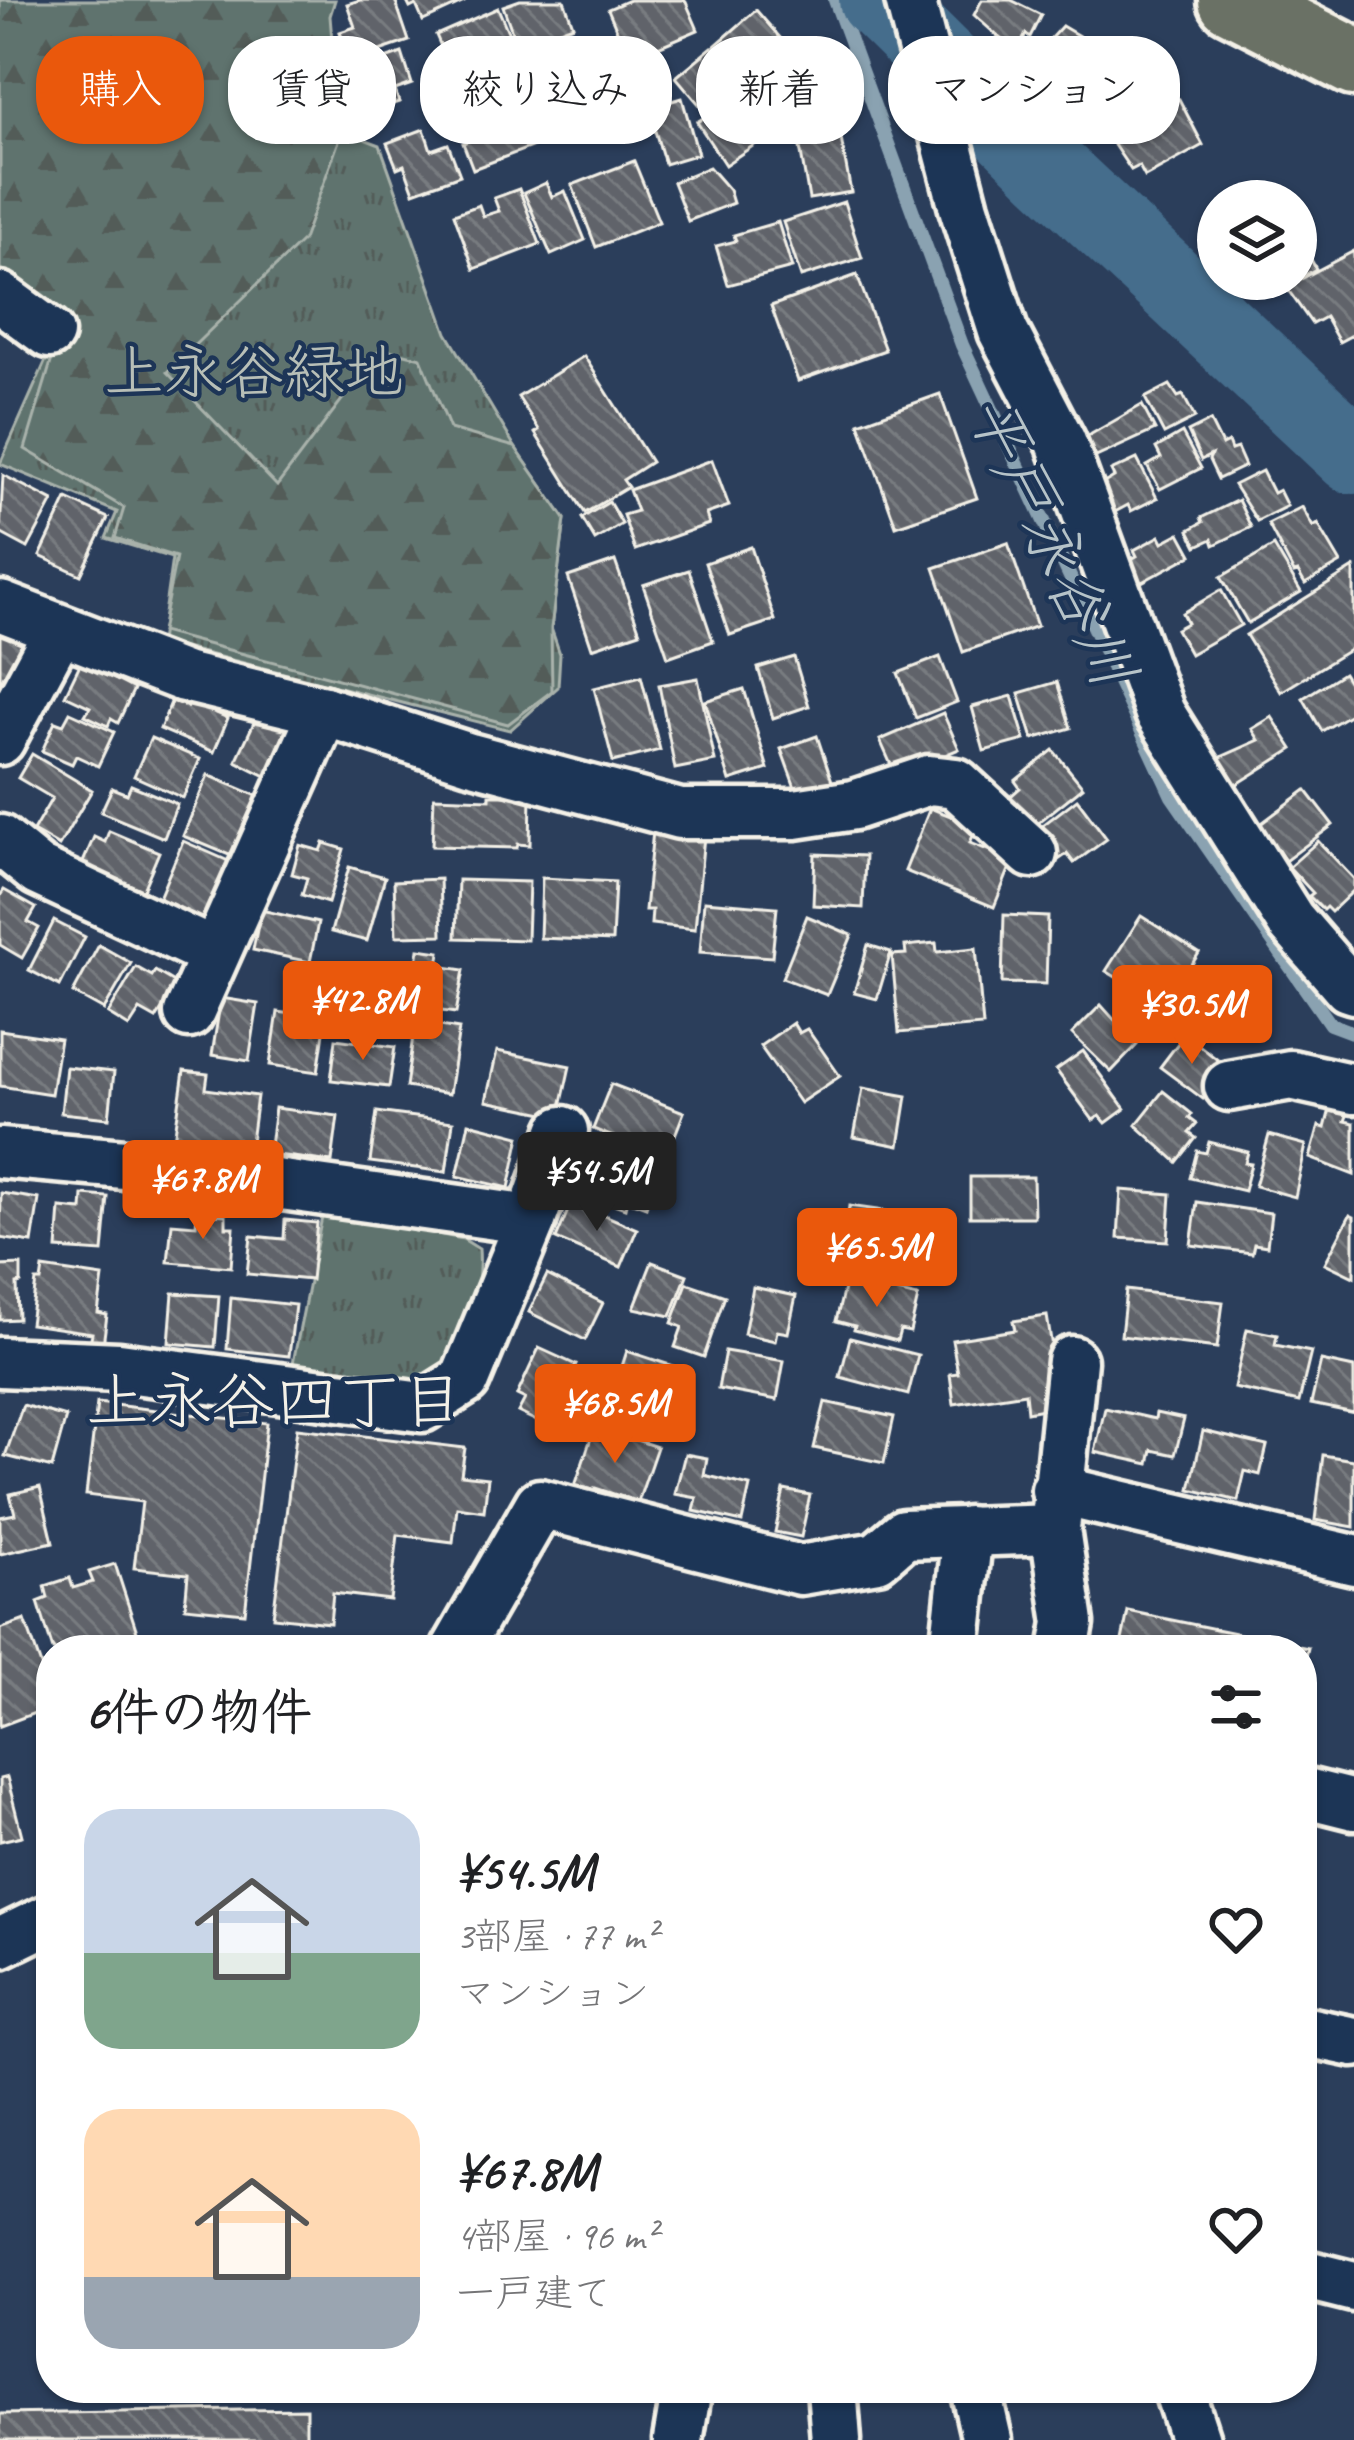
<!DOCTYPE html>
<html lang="ja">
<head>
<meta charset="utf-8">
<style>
  body { margin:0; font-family:Caveat,"Klee One",sans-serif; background:#f6f6f6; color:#202124; height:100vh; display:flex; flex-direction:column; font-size:45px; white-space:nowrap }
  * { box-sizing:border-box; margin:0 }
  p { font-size:39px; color:#757577 }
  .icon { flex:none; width:66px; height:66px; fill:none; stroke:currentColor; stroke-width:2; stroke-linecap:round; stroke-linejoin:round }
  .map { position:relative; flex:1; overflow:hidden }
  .drawer { position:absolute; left:36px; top:1635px; width:1281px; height:768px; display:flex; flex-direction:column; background:#fff; border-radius:48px; box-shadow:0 3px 9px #0004 }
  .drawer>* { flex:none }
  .guide { position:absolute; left:36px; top:36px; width:1284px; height:108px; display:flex; gap:24px }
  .fabs { position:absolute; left:1197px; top:180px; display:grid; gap:24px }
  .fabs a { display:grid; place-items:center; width:120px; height:120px; border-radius:50%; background:#fff; box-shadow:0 3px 9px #0004; font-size:60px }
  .price { position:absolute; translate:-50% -102px; padding:0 27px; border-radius:12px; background:#ea580c; color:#fff; font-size:39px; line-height:78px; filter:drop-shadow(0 3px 6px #0008) }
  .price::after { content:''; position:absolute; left:50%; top:72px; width:36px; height:27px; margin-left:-18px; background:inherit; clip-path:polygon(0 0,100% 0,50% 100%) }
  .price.selected { background:#222; color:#fff }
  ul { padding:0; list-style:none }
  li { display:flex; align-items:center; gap:36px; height:300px; padding:0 48px }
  li span { display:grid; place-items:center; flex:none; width:336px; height:240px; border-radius:36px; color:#555 }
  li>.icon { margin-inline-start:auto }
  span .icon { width:144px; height:144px; fill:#fffc; stroke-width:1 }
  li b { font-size:51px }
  h2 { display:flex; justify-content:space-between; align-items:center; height:144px; padding:0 48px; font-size:51px }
  .chip { padding:0 42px; border-radius:48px; background:#fff; box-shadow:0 3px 9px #0004; font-size:42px; line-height:108px }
  .chip.selected { background:#ea580c; color:#fff }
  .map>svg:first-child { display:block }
  .grass { fill:url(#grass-tufts); stroke:#a9b2ab; stroke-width:3 }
  .forest { fill:url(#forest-firs); stroke:#a9b2ab; stroke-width:3 }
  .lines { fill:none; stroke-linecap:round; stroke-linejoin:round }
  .stream { stroke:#8aa2b1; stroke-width:14 }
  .river { stroke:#446d8c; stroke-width:78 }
  .building { fill:url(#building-back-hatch); stroke:#f4f1e8; stroke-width:3 }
  .street-casing { stroke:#f4f1e8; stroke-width:57 }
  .primary-casing { stroke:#f4f1e8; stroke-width:75 }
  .street { stroke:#1d3557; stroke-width:48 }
  .primary { stroke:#6b7165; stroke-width:66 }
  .labels { text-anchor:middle; stroke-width:9; stroke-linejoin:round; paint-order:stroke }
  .park-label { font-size:60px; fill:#b8bfb7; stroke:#1d3557 }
  .water-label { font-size:63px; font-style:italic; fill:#b6c3c8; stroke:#1d3557 }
  .neighbourhood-label { font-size:63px; fill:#f4f1e8; stroke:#1d3557 }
</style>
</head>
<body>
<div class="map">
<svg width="1354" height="2440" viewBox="0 0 1354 2440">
  <defs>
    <pattern id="grass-tufts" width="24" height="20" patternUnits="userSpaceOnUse" patternTransform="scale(3)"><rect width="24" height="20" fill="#5e736e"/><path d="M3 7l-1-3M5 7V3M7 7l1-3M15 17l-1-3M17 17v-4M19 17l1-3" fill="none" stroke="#525b58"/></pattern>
    <pattern id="forest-firs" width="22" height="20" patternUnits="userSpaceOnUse" patternTransform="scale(3)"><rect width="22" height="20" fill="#5e736e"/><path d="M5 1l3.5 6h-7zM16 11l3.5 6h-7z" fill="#525b58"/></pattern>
    <pattern id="building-back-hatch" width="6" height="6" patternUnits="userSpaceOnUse" patternTransform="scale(3)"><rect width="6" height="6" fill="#61646b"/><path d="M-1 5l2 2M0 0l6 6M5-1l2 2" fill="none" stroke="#787b80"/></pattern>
  </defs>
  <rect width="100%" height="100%" fill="#2b3e5b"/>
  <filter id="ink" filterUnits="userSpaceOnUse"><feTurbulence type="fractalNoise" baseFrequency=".00833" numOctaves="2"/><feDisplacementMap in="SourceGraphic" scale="24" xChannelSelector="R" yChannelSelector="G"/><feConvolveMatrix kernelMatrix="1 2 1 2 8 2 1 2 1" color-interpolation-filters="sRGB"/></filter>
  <g filter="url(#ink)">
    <g class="grass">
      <polygon points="0,0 327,13 335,128 380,145 447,333 515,447 565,519 551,628 560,654 558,687 510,730 160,642 172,558 106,538 117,512 0,464 62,324 17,277 0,272"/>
      <path d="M323,1212L463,1239L479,1249C483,1298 457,1355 424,1390L290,1378Z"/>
    </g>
    <polygon class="forest" points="0,0 335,0 330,16 340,138 303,240 167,372 277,486 381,348 421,358 450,429 515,447 565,519 551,628 552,691 508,724 161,632 176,557 115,538 124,508 25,449 61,329 12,276 0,271"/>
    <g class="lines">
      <polyline class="stream" points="835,0 962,345 1172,796 1330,1024 1354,1033"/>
      <polyline class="river" points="878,0 1048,168 1354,455"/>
    </g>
    <g class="building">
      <polygon points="360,0 395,0 409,41 350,61 340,32 355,27 347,4"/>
      <polygon points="406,0 463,0 464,2 423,21 416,5 410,8"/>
      <polygon points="520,0 564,0 573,25 517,46 503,6"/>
      <polygon points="629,0 685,0 698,30 651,50 646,38 624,47 608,9"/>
      <polygon points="982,0 1011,0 1041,15 1030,37 1026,34 1018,49 1001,39 974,15"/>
      <polygon points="498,8 511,39 492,48 496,56 453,74 436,35"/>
      <polygon points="756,10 783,41 742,77 715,46"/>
      <polygon points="1062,26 1101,49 1097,55 1138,81 1130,90 1146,107 1106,132 1030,61"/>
      <polygon points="712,47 740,80 704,110 676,77"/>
      <polygon points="402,53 412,84 395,90 399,102 356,116 344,81 362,75 360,68"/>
      <polygon points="784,68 815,110 786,131 777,118 767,125 753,103 762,97 755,88"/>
      <polygon points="599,73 615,115 549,141 540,120 559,113 551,92"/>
      <polygon points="736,97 763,139 725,165 697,122"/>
      <polygon points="682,98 698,154 665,164 648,108"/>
      <polygon points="1179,99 1203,145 1145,177 1139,166 1131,170 1108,136"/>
      <polygon points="509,106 511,113 528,106 542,143 473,169 463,143 485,134 481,124 492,120 490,113"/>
      <polygon points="838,123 851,192 809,199 797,130"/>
      <polygon points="424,129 431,150 448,144 460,175 414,192 404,165 397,168 387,143"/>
      <polygon points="634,161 659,222 596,247 572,185"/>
      <polygon points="709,167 729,190 733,203 688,221 673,182"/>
      <polygon points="546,183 552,197 565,191 585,240 551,255 524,193"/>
      <polygon points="519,189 540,244 474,269 454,214 479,205 483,216 499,211 494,198"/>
      <polygon points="844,202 862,258 801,277 783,222"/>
      <polygon points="778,222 792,268 728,285 716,246 736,241 734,235"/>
      <polygon points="1296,231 1316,269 1271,293 1263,279 1296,279"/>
      <polygon points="1354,251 1354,334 1339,342 1325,317 1312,324 1286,287"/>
      <polygon points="857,275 885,350 798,381 771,306"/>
      <polygon points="584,356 651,462 623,480 628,487 585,513 535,433 539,430 518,397"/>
      <polygon points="1170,385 1178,397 1183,395 1195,418 1164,434 1145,398"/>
      <polygon points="940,394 977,498 896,526 859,423"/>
      <polygon points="1142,405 1155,430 1096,457 1086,437"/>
      <polygon points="1210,421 1222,445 1228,442 1231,450 1237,448 1245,466 1218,479 1209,460 1211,455 1201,460 1188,432"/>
      <polygon points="1182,433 1201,468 1160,489 1147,466 1161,458 1156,448"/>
      <polygon points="1137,459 1157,498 1131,511 1128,505 1113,513 1099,486 1114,477 1111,471"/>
      <polygon points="712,460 729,506 706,514 709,524 635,550 623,515 637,511 629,490"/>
      <polygon points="1262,471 1273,493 1279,490 1287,506 1257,521 1234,485"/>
      <polygon points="3,475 53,501 28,548 0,533"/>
      <polygon points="67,499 108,518 81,575 40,556"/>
      <polygon points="1238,500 1251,527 1214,545 1212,539 1197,546 1189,530 1203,522 1201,518"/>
      <polygon points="609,502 622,524 595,540 582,518"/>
      <polygon points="1302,507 1313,527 1318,524 1341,563 1305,584 1298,572 1294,573 1268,524"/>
      <polygon points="1180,533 1192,555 1138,584 1126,562 1137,556 1134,550 1160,536 1163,542"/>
      <polygon points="1008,543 1037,626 963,652 934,568"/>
      <polygon points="1274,546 1301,592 1248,623 1221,577"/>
      <polygon points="751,547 775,620 730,635 705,563"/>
      <polygon points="615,561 640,632 592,648 568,577"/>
      <polygon points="1354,568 1354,647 1281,692 1246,635"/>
      <polygon points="689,570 713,641 668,657 643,585"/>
      <polygon points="1221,590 1241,625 1190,654 1176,629 1187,623 1182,613"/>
      <polygon points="0,625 26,637 3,685 0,684"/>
      <polygon points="794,657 809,706 773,718 758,668"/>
      <polygon points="940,657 957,702 916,718 898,673"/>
      <polygon points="81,662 134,689 118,723 111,719 108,726 85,715 90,707 65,695"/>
      <polygon points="1343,673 1351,686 1354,684 1354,712 1322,731 1303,698"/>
      <polygon points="641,676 660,750 613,762 594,688"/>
      <polygon points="698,678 715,761 675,769 659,685"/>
      <polygon points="1057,682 1071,728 1033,739 1019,693"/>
      <polygon points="744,689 768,769 730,781 705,701"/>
      <polygon points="1012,696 1025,740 984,751 972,707"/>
      <polygon points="172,700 187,707 189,701 228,718 214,752 160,729"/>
      <polygon points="70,712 114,732 98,766 76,756 72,764 42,751 55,722 63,725"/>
      <polygon points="943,713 959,749 896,776 880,740"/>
      <polygon points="257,716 279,727 283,719 299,728 274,780 236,761"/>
      <polygon points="1272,717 1293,749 1236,785 1219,758 1259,740 1252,729"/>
      <polygon points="817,736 832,781 797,793 781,749"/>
      <polygon points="151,738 200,759 183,798 134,776"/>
      <polygon points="1053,750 1083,787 1029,830 1005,801 1020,788 1015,781"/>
      <polygon points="32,754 92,790 59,846 33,831 52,798 18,778"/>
      <polygon points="208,775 260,797 234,857 183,836"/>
      <polygon points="131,785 177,804 164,838 101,812 112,788 127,794"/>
      <polygon points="1306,790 1333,825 1285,861 1259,825"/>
      <polygon points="490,795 531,795 530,845 518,844 517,848 432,846 434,797 490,799"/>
      <polygon points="1077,799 1107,839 1074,863 1067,854 1057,861 1035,831"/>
      <polygon points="930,808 977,826 970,843 1013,860 994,907 905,871"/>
      <polygon points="109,831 159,852 142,892 81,867 94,837 105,842"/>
      <polygon points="653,831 704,836 695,929 651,924 652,910 645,910"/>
      <polygon points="183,841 235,864 207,927 156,905"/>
      <polygon points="1318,841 1354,879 1354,890 1331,912 1326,907 1323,910 1309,896 1313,893 1289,867"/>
      <polygon points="324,843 344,849 328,903 302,895 307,878 292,874 300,845 321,851"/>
      <polygon points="815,854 865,856 863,908 813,905"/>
      <polygon points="349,867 385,877 367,941 331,932"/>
      <polygon points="542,878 615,882 612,941 540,938"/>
      <polygon points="440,879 442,935 396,936 394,881"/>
      <polygon points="458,880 529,882 527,940 456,938"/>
      <polygon points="4,890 36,908 28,922 39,928 22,958 0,945 0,896"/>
      <polygon points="704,901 777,907 772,957 700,952"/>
      <polygon points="261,910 318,923 310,962 253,950"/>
      <polygon points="1004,915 1048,917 1046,984 1002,983"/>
      <polygon points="807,916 852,935 827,995 782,978"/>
      <polygon points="1141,916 1199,953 1165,1007 1106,971"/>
      <polygon points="54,921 85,937 60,986 29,970"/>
      <polygon points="936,943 937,952 976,948 983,1026 899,1033 892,955 906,954 905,946"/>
      <polygon points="99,945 131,963 104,1010 73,993"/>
      <polygon points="868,945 891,952 877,999 854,993"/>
      <polygon points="419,949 440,952 438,966 464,970 456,1013 419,1008 423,978 415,977"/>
      <polygon points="136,967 152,976 155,971 177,984 156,1019 140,1010 129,1027 108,1014"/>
      <polygon points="221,998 258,1004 249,1061 212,1055"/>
      <polygon points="1101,1005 1137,1045 1111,1072 1072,1034"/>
      <polygon points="278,1012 326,1019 318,1072 270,1065"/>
      <polygon points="415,1022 459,1029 449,1094 406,1087"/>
      <polygon points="793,1023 799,1033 807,1029 840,1076 800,1103 760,1046"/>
      <polygon points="0,1030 60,1039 51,1094 0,1086"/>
      <polygon points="1185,1034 1219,1061 1212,1070 1220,1077 1203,1099 1160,1067"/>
      <polygon points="336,1039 395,1047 389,1087 331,1080"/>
      <polygon points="497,1051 570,1066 559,1116 486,1101"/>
      <polygon points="1083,1051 1125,1109 1106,1123 1100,1116 1093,1120 1056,1070"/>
      <polygon points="66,1067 114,1072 109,1118 61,1113"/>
      <polygon points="184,1071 208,1074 206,1089 257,1096 250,1150 174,1140"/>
      <polygon points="611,1084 684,1112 666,1158 593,1129"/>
      <polygon points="863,1088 907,1096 899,1146 854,1137"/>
      <polygon points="1163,1091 1192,1114 1189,1118 1197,1124 1189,1133 1196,1138 1177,1162 1136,1125"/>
      <polygon points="275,1108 338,1116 332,1162 269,1154"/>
      <polygon points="1330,1109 1348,1113 1345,1121 1354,1123 1354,1175 1310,1158 1319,1126 1325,1128"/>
      <polygon points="377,1112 453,1122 446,1172 370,1162"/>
      <polygon points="469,1123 520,1136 509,1188 457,1176"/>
      <polygon points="1269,1135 1306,1145 1295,1197 1255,1186"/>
      <polygon points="1209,1142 1248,1152 1245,1163 1251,1164 1244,1191 1190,1178 1197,1151 1206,1153"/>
      <polygon points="590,1147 622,1158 626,1148 661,1162 646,1207 627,1200 625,1208 594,1197 599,1185 579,1178"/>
      <polygon points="970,1177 1033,1177 1034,1217 970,1217"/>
      <polygon points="1121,1190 1171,1194 1168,1241 1118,1238"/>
      <polygon points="1,1193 39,1199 32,1243 0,1238"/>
      <polygon points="83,1195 108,1197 103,1252 57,1249 60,1208 82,1210"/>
      <polygon points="572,1201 637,1229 621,1267 556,1239"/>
      <polygon points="1197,1202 1271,1213 1267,1246 1254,1244 1252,1253 1191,1245"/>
      <polygon points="849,1206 913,1215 912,1227 926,1229 921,1275 842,1265"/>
      <polygon points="197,1213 226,1215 226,1227 234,1227 231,1267 168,1262 172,1223 196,1225"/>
      <polygon points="1350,1215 1354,1217 1354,1277 1325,1263"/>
      <polygon points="285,1220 317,1223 311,1280 247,1274 251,1236 284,1239"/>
      <polygon points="652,1262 687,1275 671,1316 634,1308"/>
      <polygon points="21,1265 21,1283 17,1284 18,1319 0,1320 0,1266"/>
      <polygon points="43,1268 103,1277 98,1313 107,1315 103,1345 90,1343 92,1333 30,1324 36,1281 41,1281"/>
      <polygon points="547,1275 603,1303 585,1340 529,1312"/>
      <polygon points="846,1280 918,1297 910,1332 900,1330 897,1341 854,1330 855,1326 836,1321"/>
      <polygon points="687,1283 725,1296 704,1357 675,1347 682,1327 672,1323"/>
      <polygon points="753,1287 796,1296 788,1333 777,1331 775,1341 744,1334"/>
      <polygon points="1126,1290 1223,1302 1217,1348 1121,1336"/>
      <polygon points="173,1293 219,1296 215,1347 169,1343"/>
      <polygon points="231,1298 295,1305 289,1356 227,1349"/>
      <polygon points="1047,1316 1053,1353 1048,1353 1053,1385 1045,1387 1048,1408 1027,1412 1025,1393 954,1404 950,1374 958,1373 952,1340 1015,1330 1013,1321"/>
      <polygon points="1247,1329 1277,1335 1275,1345 1311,1352 1299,1402 1234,1388"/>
      <polygon points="850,1338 918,1355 908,1395 840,1377"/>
      <polygon points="539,1348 576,1365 547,1426 518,1412 525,1399 517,1395"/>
      <polygon points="627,1351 685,1370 671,1413 613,1394"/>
      <polygon points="725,1351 784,1361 777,1400 718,1389"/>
      <polygon points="1321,1361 1354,1368 1354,1413 1311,1404"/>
      <polygon points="825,1402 894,1417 884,1463 814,1448"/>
      <polygon points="97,1403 267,1423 245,1613 185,1607 188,1574 134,1568 142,1502 86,1495"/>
      <polygon points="23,1405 66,1417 52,1468 5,1456"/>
      <polygon points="1105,1408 1155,1419 1156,1413 1184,1419 1175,1455 1152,1450 1149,1464 1095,1452"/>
      <polygon points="595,1426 657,1447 638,1502 595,1488 592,1498 573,1492"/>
      <polygon points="297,1428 465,1448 461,1475 488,1478 484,1511 457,1507 453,1542 398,1535 390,1600 333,1593 330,1623 273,1617"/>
      <polygon points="1203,1431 1267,1446 1260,1475 1245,1471 1238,1501 1190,1489"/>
      <polygon points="685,1454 707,1458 704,1475 750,1486 742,1522 694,1511 697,1498 675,1494"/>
      <polygon points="1323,1455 1354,1460 1354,1527 1315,1520"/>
      <polygon points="40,1487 53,1542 0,1554 0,1517 15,1514 10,1494"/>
      <polygon points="784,1490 810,1495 801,1537 775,1532"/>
      <polygon points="115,1564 139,1638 108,1649 105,1639 88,1644 89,1648 84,1650 53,1650 38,1602 48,1598 45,1586 70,1578 73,1588 93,1582 89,1572"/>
      <polygon points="1128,1611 1308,1648 1302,1674 1302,1650 1120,1650"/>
      <polygon points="25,1620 51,1694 51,1707 0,1726 0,1629"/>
      <polygon points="7,1777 22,1836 0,1841 0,1779"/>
      <polygon points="306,2409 306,2440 0,2440 0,2414"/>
    </g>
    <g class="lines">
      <g class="street-casing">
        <g id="street">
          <polyline points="910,0 964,208 1003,331 1061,442 1160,713 1290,920 1348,987 1354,989"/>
          <polyline points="0,297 49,333"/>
          <polyline points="0,606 184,677 324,711 470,758 680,814 795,814 854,805 929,780 956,783 1032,853"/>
          <polyline points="0,740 59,630"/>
          <polyline points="0,840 38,871 213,953"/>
          <polyline points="189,1013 324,711"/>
          <polyline points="1229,1086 1291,1075 1354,1089"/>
          <polyline points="0,1153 147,1166 531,1220 465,1380 422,1407 119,1367 0,1362"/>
          <polyline points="531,1220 563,1131"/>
          <polyline points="1056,1490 1354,1560"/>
          <polyline points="456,1650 540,1504 800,1570 877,1557 904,1534 1055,1529"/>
          <polyline points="955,1650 968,1531"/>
          <polyline points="1064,1650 1069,1623 1055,1529 1072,1361"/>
          <polyline points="1302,1792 1354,1805"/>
          <polyline points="0,1943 51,1918"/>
          <polyline points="1302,2031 1354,2042"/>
          <polyline points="1302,2274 1354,2287"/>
          <polyline points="832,2388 836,2440"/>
          <polyline points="975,2388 987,2440"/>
          <polyline points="1178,2388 1195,2440"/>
          <polyline points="678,2440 687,2388"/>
        </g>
      </g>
      <g class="primary-casing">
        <polyline id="primary" points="1232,0 1354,62"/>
      </g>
      <use href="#street" class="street"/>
      <use href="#primary" class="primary"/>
    </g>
  </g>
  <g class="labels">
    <g class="park-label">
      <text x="254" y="392">上永谷緑地</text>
    </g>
    <g class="water-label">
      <text transform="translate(1053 541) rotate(65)" y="22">平戸永谷川</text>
    </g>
    <g class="neighbourhood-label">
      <text x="275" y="1422">上永谷四丁目</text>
    </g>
  </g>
</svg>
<div class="fabs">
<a><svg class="icon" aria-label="layers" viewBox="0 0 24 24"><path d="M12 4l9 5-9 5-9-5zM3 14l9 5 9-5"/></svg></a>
</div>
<b class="price" style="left:363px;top:1063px">¥42.8M</b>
<b class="price" style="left:1192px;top:1067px">¥30.5M</b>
<b class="price selected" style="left:597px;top:1234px">¥54.5M</b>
<b class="price" style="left:203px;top:1242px">¥67.8M</b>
<b class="price" style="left:877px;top:1310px">¥65.5M</b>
<b class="price" style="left:615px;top:1466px">¥68.5M</b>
<div class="guide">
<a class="chip selected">購入</a>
<a class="chip">賃貸</a>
<a class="chip">絞り込み</a>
<a class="chip">新着</a>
<a class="chip">マンション</a>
</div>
<section class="drawer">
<h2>6件の物件<svg class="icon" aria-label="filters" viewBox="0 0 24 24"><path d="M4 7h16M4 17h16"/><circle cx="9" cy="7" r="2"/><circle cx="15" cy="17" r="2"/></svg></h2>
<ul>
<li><span style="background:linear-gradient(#c9d6e8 60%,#7fa58c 0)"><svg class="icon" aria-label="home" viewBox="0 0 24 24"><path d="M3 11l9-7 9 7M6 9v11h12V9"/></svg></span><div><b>¥54.5M</b><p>3部屋 · 77 m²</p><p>マンション</p></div><svg class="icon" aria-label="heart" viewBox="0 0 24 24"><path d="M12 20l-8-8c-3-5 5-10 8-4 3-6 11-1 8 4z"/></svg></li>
<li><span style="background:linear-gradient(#ffd9b3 70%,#9aa5b1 0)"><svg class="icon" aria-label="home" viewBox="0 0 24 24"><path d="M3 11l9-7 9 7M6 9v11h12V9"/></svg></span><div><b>¥67.8M</b><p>4部屋 · 96 m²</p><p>一戸建て</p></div><svg class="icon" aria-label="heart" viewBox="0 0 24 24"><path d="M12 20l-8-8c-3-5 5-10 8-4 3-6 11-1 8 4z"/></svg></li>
</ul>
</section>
</div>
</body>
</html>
